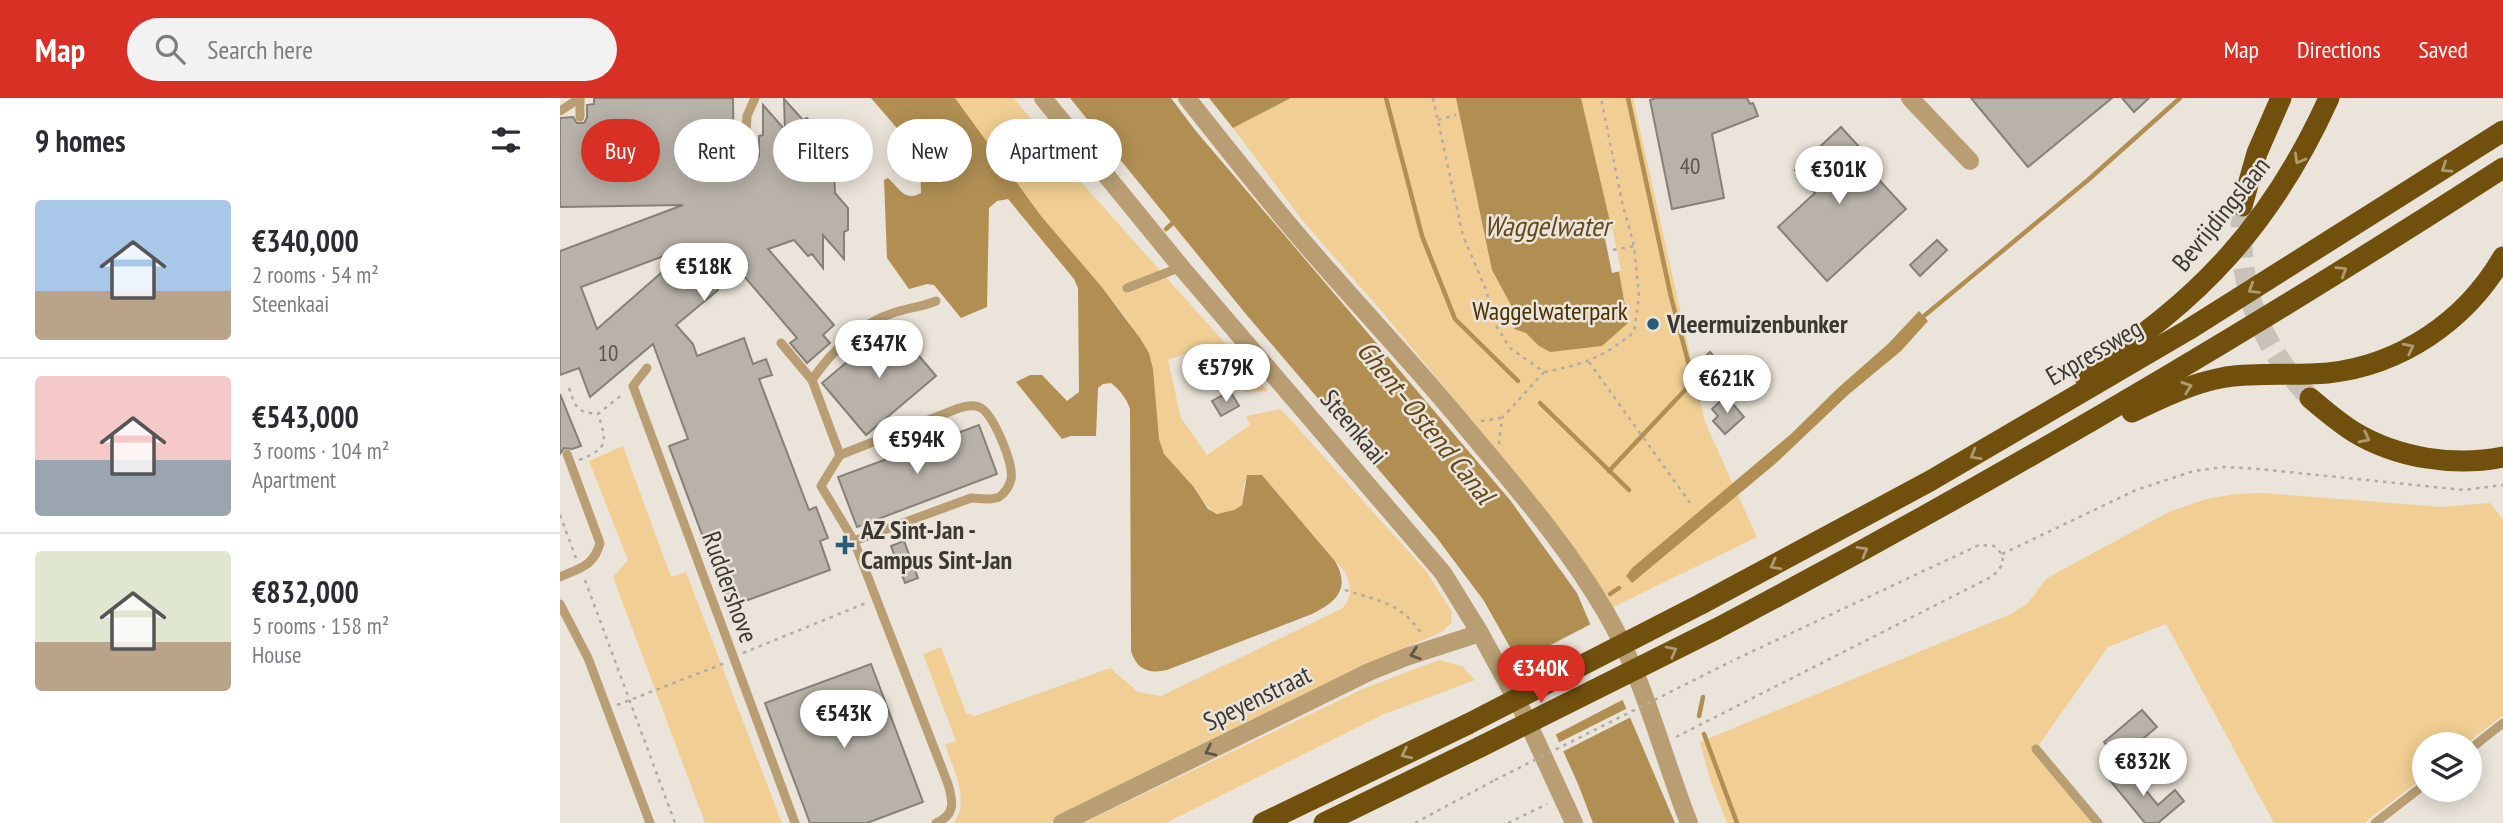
<!DOCTYPE html>
<html lang="en">
<head>
<meta charset="utf-8">
<style>
  body { margin:0; font-family:"PT Sans Narrow",sans-serif; background:#f2f2f3; color:#2b2b33; height:100vh; display:flex; flex-direction:column; font-size:26px; white-space:nowrap }
  * { box-sizing:border-box; margin:0 }
  p { font-size:23px; color:#7c7c81 }
  .icon { flex:none; width:38px; height:38px; fill:none; stroke:currentColor; stroke-width:2; stroke-linecap:round; stroke-linejoin:round }
  .map { position:relative; flex:1; overflow:hidden }
  .panel { display:flex; flex-direction:column; background:#fff; width:560px }
  .panel>* { flex:none }
  .banner { position:absolute; left:21px; top:21px; width:665px; height:63px; display:flex; gap:14px }
  .tools { position:absolute; left:1852px; top:634px; display:grid; gap:14px }
  .tools a { display:grid; place-items:center; width:70px; height:70px; border-radius:50%; background:#fff; box-shadow:0 4px 18px #0003; font-size:35px }
  .price { position:absolute; translate:-50% -60px; padding:0 16px; border-radius:24px; background:#fff; color:#222; font-size:23px; line-height:46px; filter:drop-shadow(0 2px 4px #0008) }
  .price::after { content:''; position:absolute; left:50%; top:42px; width:21px; height:16px; margin-left:-10px; background:inherit; clip-path:polygon(0 0,100% 0,50% 100%) }
  .price.active { background:#d93025; color:#fff }
  ul { padding:0; list-style:none }
  li { display:flex; align-items:center; gap:21px; height:175px; padding:0 35px }
  li+li { border-top:2px solid #e1e1e2 }
  li span { display:grid; place-items:center; flex:none; width:196px; height:140px; border-radius:7px; color:#555 }
  li>.icon { margin-inline-start:auto }
  span .icon { width:84px; height:84px; fill:#fffc; stroke-width:1 }
  li b { font-size:30px }
  h2 { display:flex; justify-content:space-between; align-items:center; height:84px; padding:0 35px; font-size:30px }
  .pill { padding:0 24px; border-radius:32px; background:#fff; box-shadow:0 4px 18px #0003; font-size:24px; line-height:63px }
  .pill.active { background:#d93025; color:#fff }
  header { display:flex; align-items:center; gap:42px; box-sizing:border-box; height:98px; padding:0 35px; background:#d93025; color:#fff }
  header strong { font-size:33px }
  nav { display:flex; gap:38px; margin-inline-start:auto; font-size:24px }
  .search { width:490px; height:63px; background:#f2f2f3; display:flex; align-items:center; gap:18px; box-sizing:border-box; padding:0 24px; border-radius:38px; color:#7c7c81; font-size:26px }
  main { display:flex; flex:1; min-height:0 }
  .map>svg:first-child { display:block }
  .green { fill:#f1cf94 }
  .water { fill:#b18f53 }
  .pier { fill:#ebe4da }
  .lines { fill:none; stroke-linecap:round; stroke-linejoin:round }
  .stream { stroke:#b18f53; stroke-width:4.5 }
  .building { fill:#b8b2a9; stroke:#868077; stroke-width:2; fill-rule:evenodd }
  .highway-tunnel { stroke:#c8c2b9; stroke-width:21; stroke-dasharray:21 10; stroke-linecap:butt }
  .path { stroke:#b2aca4; stroke-width:2.5; stroke-dasharray:3.5 5; stroke-linecap:butt }
  .lane { stroke:#b89e72; stroke-width:9 }
  .street { stroke:#b89e72; stroke-width:18 }
  .highway { stroke:#70500c; stroke-width:21 }
  .path-bridge { stroke:#b2aca4; stroke-width:2.5; stroke-dasharray:3.5 5; stroke-linecap:butt }
  .highway-bridge { stroke:#70500c; stroke-width:21 }
  .oneway { stroke:#ae9a73 }
  .oneway2 { stroke:#605747 }
  .poi-dot { fill:#255e78; stroke:#ebe4da; stroke-width:2.5 }
  .labels { text-anchor:middle; stroke-width:5; stroke-linejoin:round; paint-order:stroke }
  .number-label { font-size:23px; fill:#5a5651 }
  .street-label { font-size:26px; fill:#3b3834; stroke:#ebe4da }
  .park-label { font-size:26px; fill:#493200; stroke:#ebe4da }
  .poi-label { font-size:26px; font-weight:bold; fill:#3b3834; stroke:#ebe4da; text-anchor:start }
  .water-label { font-size:28px; font-style:italic; fill:#61491a; stroke:#ebe4da }
</style>
</head>
<body>
<header>
<strong>Map</strong>
<div class="search"><svg class="icon" aria-label="search" viewBox="0 0 24 24"><circle cx="10" cy="10" r="6"/><path d="M15 15l6 6"/></svg>Search here</div>
<nav><a>Map</a><a>Directions</a><a>Saved</a></nav>
</header>
<main>
<section class="panel">
<h2>9 homes<svg class="icon" aria-label="filters" viewBox="0 0 24 24"><path d="M4 7h16M4 17h16"/><circle cx="9" cy="7" r="2"/><circle cx="15" cy="17" r="2"/></svg></h2>
<ul>
<li><span style="background:linear-gradient(#a9c7e8 65%,#b9a48a 0)"><svg class="icon" aria-label="home" viewBox="0 0 24 24"><path d="M3 11l9-7 9 7M6 9v11h12V9"/></svg></span><div><b>€340,000</b><p>2 rooms · 54 m²</p><p>Steenkaai</p></div></li>
<li><span style="background:linear-gradient(#f6c9c9 60%,#9aa5b1 0)"><svg class="icon" aria-label="home" viewBox="0 0 24 24"><path d="M3 11l9-7 9 7M6 9v11h12V9"/></svg></span><div><b>€543,000</b><p>3 rooms · 104 m²</p><p>Apartment</p></div></li>
<li><span style="background:linear-gradient(#dfe7d0 65%,#b9a48a 0)"><svg class="icon" aria-label="home" viewBox="0 0 24 24"><path d="M3 11l9-7 9 7M6 9v11h12V9"/></svg></span><div><b>€832,000</b><p>5 rooms · 158 m²</p><p>House</p></div></li>
</ul>
</section>
<div class="map">
<svg width="1943" height="725" viewBox="0 0 1943 725">
  <rect width="100%" height="100%" fill="#ebe4da"/>
  <g class="green">
    <path d="M395,0H454L520,83L708,293L685,294L670,258L654,265L645,248L608,262L621,320L647,357L690,327L686,318L721,311L866,473L892,514L891,525L882,534L806,566L489,725H394C410,701 394,673 385,647L396,643L363,556L381,549L406,615L415,618L550,570L578,594L601,598L783,510C792,497 792,489 785,474L702,377L684,384L682,407C653,425 650,412 634,389C625,377 609,367 603,353C587,318 602,273 580,240C552,197 515,160 482,120C451,82 423,40 395,0Z"/>
    <polygon points="731,0 1073,0 1145,324 1173,386 1072,470 1066,478 1072,484 1177,395 1197,439 1051,510 943,360 824,216 743,123 673,30"/>
    <polygon points="63,348 111,479 126,474 222,725 145,725 53,479 68,462 29,363"/>
    <polygon points="1704,395 1882,409 1930,405 1943,421 1943,617 1906,646 1864,646 1864,679 1804,725 1714,725 1606,526 1548,549 1476,651 1538,725 1167,725 1151,684 1140,644 1451,516 1467,506 1487,480 1609,414 1646,401 1676,396"/>
    <polygon points="879,562 902,568 915,582 822,617 606,725 523,725 805,590"/>
  </g>
  <g class="water">
    <path d="M311,0H395L481,118L541,188L580,240L589,255L593,271L599,341L604,356L633,388L648,411L657,416L674,412L682,407L687,377H702L775,463C791,491 776,504 752,516L607,572C589,576 577,572 571,553L570,311C567,301 559,291 551,285L543,286L538,290L536,338H511L502,341L456,284L470,277H482L507,303L519,294L518,190L514,181L448,101L437,103L429,110L427,209L401,220L374,187L367,186L349,191L327,160L324,82L328,80C340,91 345,104 361,95L360,57Z"/>
    <polygon points="510,0 611,0 635,32 950,402 1017,495 1115,725 1033,725 1018,686 981,604 924,503 877,440 685,215"/>
    <polygon points="649,0 731,0 673,30"/>
    <polygon points="896,0 1021,0 1051,128 1068,225 1042,248 990,254 979,248 966,235 954,231 958,220 932,172"/>
    <polygon points="1359,213 1368,223 1341,253 1289,296 1215,366 1072,485 1066,478 1072,470 1231,336 1278,290 1328,246"/>
  </g>
  <g class="pier">
    <polygon points="1052,129 1061,173 1052,175 1043,131"/>
    <polygon points="1033,525 1066,600 993,638 956,565"/>
    <polygon points="1070,609 1073,618 1000,655 996,646"/>
  </g>
  <g class="lines">
    <g class="stream">
      <polyline points="826,0 862,138 895,221 958,283"/>
      <polyline points="606,131 616,122"/>
      <polyline points="1364,218 1528,82 1620,0"/>
      <polyline points="980,305 1069,392"/>
      <polyline points="1049,373 1126,291 1130,271 1111,199 1068,0"/>
      <polyline points="1050,496 1059,490"/>
      <polyline points="1139,618 1143,599"/>
      <polyline points="1144,636 1177,725"/>
    </g>
  </g>
  <g class="building">
    <path d="M34,0H173L174,67L199,59V38L203,37V7L225,32L224,1L243,22L247,20L261,36L264,35L279,52L278,72L274,74L275,95L288,110V132L284,134V161L263,137V170L252,156L248,158L234,142L208,151L274,227L263,237L270,245L247,265L230,245L237,240L172,164L150,182L158,192L116,227L133,246L137,258L184,240L193,266L206,261L212,277L199,281L249,412L256,409L268,440L260,443L270,472L169,509L109,348L128,341L93,246L30,299L19,270L0,277V153L123,107L0,109V20L13,19L17,25H24L27,20V7L34,6ZM133,147L37,231L21,189Z"/>
    <polygon points="1096,0 1187,0 1190,6 1193,5 1198,18 1152,36 1164,100 1112,111 1090,2"/>
    <polygon points="1411,0 1552,0 1468,69"/>
    <polygon points="1562,0 1589,0 1574,14"/>
    <polygon points="1281,29 1302,52 1296,57 1346,111 1267,183 1218,129 1255,95 1235,72"/>
    <polygon points="1377,142 1387,152 1360,178 1350,167"/>
    <polygon points="332,226 376,278 306,337 262,285"/>
    <polygon points="1150,254 1173,280 1162,289 1140,263"/>
    <polygon points="670,293 679,308 661,318 652,303"/>
    <polygon points="0,296 21,348 12,351 4,350 0,356"/>
    <polygon points="1166,298 1184,319 1165,336 1153,323 1158,318 1152,311"/>
    <polygon points="419,327 437,376 297,429 278,379"/>
    <polygon points="344,443 358,480 345,485 331,448"/>
    <polygon points="311,566 363,704 307,725 250,725 205,605"/>
    <polygon points="1582,612 1597,629 1559,661 1544,644"/>
    <polygon points="1564,667 1598,707 1615,692 1624,703 1598,725 1585,725 1548,680"/>
  </g>
  <g class="lines">
    <path class="highway-tunnel" d="M1682,108C1677,187 1697,242 1750,300"/>
    <g class="path">
      <path d="M873,0L903,138L927,194L930,218L950,250L984,274C1023,267 1044,259 1074,234L1079,198L1074,148L1062,104L1041,0"/>
      <polyline points="878,22 896,17"/>
      <polyline points="1053,152 1074,148"/>
      <polyline points="1029,264 1133,409"/>
      <polyline points="266,289 270,286 274,290"/>
      <path d="M9,290C16,310 16,314 38,316"/>
      <polyline points="921,323 942,320"/>
      <polyline points="939,346 942,320 984,274"/>
      <path d="M19,362C49,350 47,344 38,316L64,295"/>
      <polyline points="0,417 16,460"/>
      <polyline points="298,418 302,428"/>
      <polyline points="1442,456 1576,392 1634,373 1664,369 1699,371 1904,392 1943,387"/>
      <polyline points="25,482 115,725"/>
      <path d="M785,492C822,504 839,504 862,536"/>
      <polyline points="183,555 306,505"/>
      <polyline points="57,607 165,565"/>
      <polyline points="1116,639 1433,478 1443,466 1442,456 1434,448 1419,447 1172,563"/>
      <polyline points="855,725 935,682"/>
      <polyline points="948,725 987,706"/>
    </g>
    <g class="lane">
      <polyline points="20,0 20,19"/>
      <polyline points="0,13 20,0"/>
      <polyline points="186,37 187,18 195,0"/>
      <polyline points="567,190 621,169"/>
      <path d="M221,245L252,282L280,357L261,388L294,443L388,686C393,703 396,717 376,725"/>
      <polyline points="87,270 73,288 235,725"/>
      <path d="M252,282C271,254 300,225 333,215C347,210 362,209 376,203"/>
      <path d="M280,357L399,310C406,308 415,306 421,310C434,318 454,366 451,381C450,388 444,396 439,399C431,403 420,400 411,400L294,443"/>
      <path d="M0,479C20,470 34,468 40,445L7,356"/>
      <polyline points="0,506 28,560 90,725"/>
      <polyline points="1476,651 1538,725"/>
      <polyline points="1909,652 1943,625"/>
      <polyline points="1815,725 1864,687"/>
    </g>
    <g class="street">
      <polyline points="483,0 621,169 883,475 920,535 962,612 1014,725"/>
      <path d="M627,0C661,43 695,86 730,128C787,196 848,259 904,327C954,387 1006,446 1045,513C1084,579 1101,654 1129,725"/>
      <polyline points="1350,0 1410,63"/>
      <polyline points="502,725 809,574 846,559 920,535"/>
    </g>
    <g class="highway">
      <polyline points="1682,108 1697,55 1721,0"/>
      <path d="M1523,277C1639,205 1713,124 1769,0"/>
      <path d="M1750,300C1764,312 1778,324 1794,334C1837,360 1894,369 1943,359"/>
      <path d="M1572,314C1603,299 1632,285 1666,279C1700,274 1734,278 1768,275C1841,267 1906,223 1943,159"/>
      <polyline points="1143,505 1370,383 1628,232 1943,33"/>
      <path d="M1156,531C1425,389 1688,235 1943,70"/>
      <polyline points="703,725 908,626"/>
      <polyline points="764,725 920,649"/>
    </g>
    <polyline class="path-bridge" points="935,682 1172,563"/>
    <g class="highway-bridge">
      <polyline points="908,626 1143,505"/>
      <polyline points="920,649 1156,531"/>
    </g>
  </g>
  <defs><path id="oneway-chevron" d="M-2-3.5L2.5 0L-2 3.5" fill="none" stroke-width="1.6" stroke-linecap="round" stroke-linejoin="round" transform="scale(1.75)"/></defs>
  <g class="oneway">
    <use href="#oneway-chevron" transform="translate(1739 61) rotate(120)"/>
    <use href="#oneway-chevron" transform="translate(1886 70) rotate(147)"/>
    <use href="#oneway-chevron" transform="translate(1782 173) rotate(-32)"/>
    <use href="#oneway-chevron" transform="translate(1693 191) rotate(148)"/>
    <use href="#oneway-chevron" transform="translate(1849 250) rotate(-27)"/>
    <use href="#oneway-chevron" transform="translate(1627 289) rotate(-19)"/>
    <use href="#oneway-chevron" transform="translate(1805 340) rotate(27)"/>
    <use href="#oneway-chevron" transform="translate(1415 357) rotate(150)"/>
    <use href="#oneway-chevron" transform="translate(1303 453) rotate(-29)"/>
    <use href="#oneway-chevron" transform="translate(1215 467) rotate(152)"/>
    <use href="#oneway-chevron" transform="translate(1112 553) rotate(-27)"/>
    <use href="#oneway-chevron" transform="translate(846 656) rotate(154)"/>
  </g>
  <g class="oneway2">
    <use href="#oneway-chevron" transform="translate(855 556) rotate(162)"/>
    <use href="#oneway-chevron" transform="translate(650 653) rotate(154)"/>
  </g>
  <g class="poi-dot">
    <circle cx="1093" cy="226" r="7"/>
    <path d="M281.5 436.5h7v7h7v7h-7v7h-7v-7h-7v-7h7z"/>
  </g>
  <g class="labels">
    <g class="number-label">
      <text x="1130" y="76">40</text>
      <text x="48" y="263">10</text>
    </g>
    <g class="street-label">
      <text transform="translate(1661 116) rotate(-51)" y="9">Bevrijdingslaan</text>
      <text transform="translate(1534 254) rotate(-30)" y="9">Expressweg</text>
      <text transform="translate(794 329) rotate(50)" y="9">Steenkaai</text>
      <text transform="translate(170 489) rotate(70)" y="9">Ruddershove</text>
      <text transform="translate(697 600) rotate(-26)" y="9">Speyenstraat</text>
    </g>
    <g class="park-label">
      <text x="990" y="222">Waggelwaterpark</text>
    </g>
    <g class="poi-label">
      <text x="1107" y="235">Vleermuizenbunker</text>
      <text x="301" y="441">AZ Sint-Jan -<tspan x="301" dy="30">Campus Sint-Jan</tspan></text>
    </g>
    <g class="water-label">
      <text x="987" y="138">Waggelwater</text>
      <text transform="translate(866 324) rotate(51)" y="10">Ghent–Ostend Canal</text>
    </g>
  </g>
</svg>
<div class="tools">
<a><svg class="icon" aria-label="layers" viewBox="0 0 24 24"><path d="M12 4l9 5-9 5-9-5zM3 14l9 5 9-5"/></svg></a>
</div>
<b class="price" style="left:1279px;top:108px">€301K</b>
<b class="price" style="left:144px;top:205px">€518K</b>
<b class="price" style="left:319px;top:282px">€347K</b>
<b class="price" style="left:666px;top:306px">€579K</b>
<b class="price" style="left:1167px;top:317px">€621K</b>
<b class="price" style="left:357px;top:378px">€594K</b>
<b class="price active" style="left:981px;top:607px">€340K</b>
<b class="price" style="left:284px;top:652px">€543K</b>
<b class="price" style="left:1583px;top:700px">€832K</b>
<div class="banner">
<a class="pill active">Buy</a>
<a class="pill">Rent</a>
<a class="pill">Filters</a>
<a class="pill">New</a>
<a class="pill">Apartment</a>
</div>
</div>
</main>
</body>
</html>
